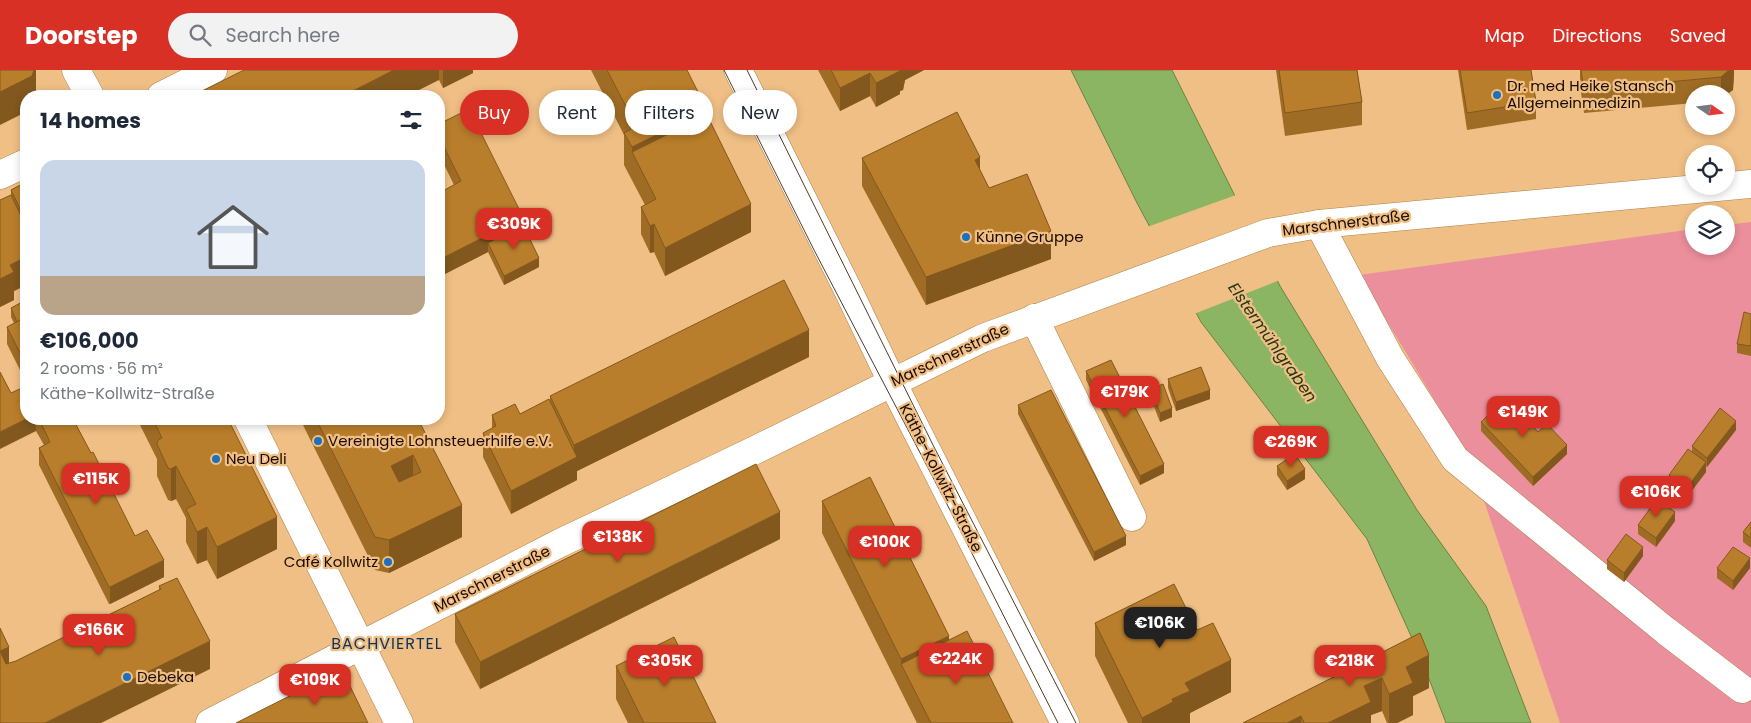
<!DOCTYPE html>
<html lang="en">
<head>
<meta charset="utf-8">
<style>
  body { margin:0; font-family:Poppins,sans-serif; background:#f2f2f3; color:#1f2937; height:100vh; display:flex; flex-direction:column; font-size:19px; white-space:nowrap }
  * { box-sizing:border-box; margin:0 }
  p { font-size:16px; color:#747a83 }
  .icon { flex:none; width:28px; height:28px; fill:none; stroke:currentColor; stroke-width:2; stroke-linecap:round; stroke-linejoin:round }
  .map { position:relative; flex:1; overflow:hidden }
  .side { position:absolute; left:20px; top:20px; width:425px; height:335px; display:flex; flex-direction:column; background:#fff; border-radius:20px; box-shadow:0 2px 8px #0003 }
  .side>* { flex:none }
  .banner { position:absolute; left:460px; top:20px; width:475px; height:45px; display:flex; gap:10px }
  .needle { width:32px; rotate:104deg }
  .tools { position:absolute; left:1685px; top:15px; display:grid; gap:10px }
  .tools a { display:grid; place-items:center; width:50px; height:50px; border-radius:50%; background:#fff; box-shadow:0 2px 8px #0003; font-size:25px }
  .price { position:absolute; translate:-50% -42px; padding:0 11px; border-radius:10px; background:#d93025; color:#fff; font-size:16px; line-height:32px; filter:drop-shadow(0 1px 2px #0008) }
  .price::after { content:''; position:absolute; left:50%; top:30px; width:15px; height:11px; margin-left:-8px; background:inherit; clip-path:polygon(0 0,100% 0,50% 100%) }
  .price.selected { background:#222; color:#fff }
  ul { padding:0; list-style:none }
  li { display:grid; align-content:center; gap:10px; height:265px; padding:0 20px }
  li+li { border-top:1px solid #e0e1e3 }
  li span { display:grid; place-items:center; height:155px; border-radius:15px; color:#555 }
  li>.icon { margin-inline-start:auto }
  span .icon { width:90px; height:90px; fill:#fffc; stroke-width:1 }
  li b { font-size:21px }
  h2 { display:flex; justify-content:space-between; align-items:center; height:60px; padding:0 20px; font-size:21px }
  .chip { padding:0 18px; border-radius:22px; background:#fff; box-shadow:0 2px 8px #0003; font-size:18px; line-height:45px }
  .chip.selected { background:#d93025; color:#fff }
  header { display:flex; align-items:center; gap:30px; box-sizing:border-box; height:70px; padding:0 25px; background:#d93025; color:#fff }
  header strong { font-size:24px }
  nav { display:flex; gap:28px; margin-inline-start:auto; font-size:18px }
  .search { width:350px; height:45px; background:#f2f2f3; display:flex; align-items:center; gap:12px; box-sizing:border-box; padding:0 18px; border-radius:28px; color:#747a83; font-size:19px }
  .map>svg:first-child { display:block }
  .green { fill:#ec8f9c }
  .water { fill:#8bb562; stroke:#698245 }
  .pier { fill:#f0bf85 }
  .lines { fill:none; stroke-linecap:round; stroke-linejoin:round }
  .minor-casing { stroke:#ae8047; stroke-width:29 }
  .major-casing { stroke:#ae8047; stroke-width:29 }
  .minor { stroke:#fff; stroke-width:28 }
  .major { stroke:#fff; stroke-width:28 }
  .tram { stroke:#533a23; stroke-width:1 }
  .wall { fill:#9f6c25 }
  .shaded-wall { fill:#82581e }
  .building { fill:#b97e2b; stroke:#82581e; fill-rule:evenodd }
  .poi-dot { fill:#1b71bf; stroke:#f0bf85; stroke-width:2 }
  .labels { text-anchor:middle; stroke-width:4.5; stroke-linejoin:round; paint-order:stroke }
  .poi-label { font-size:15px; fill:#1b0a00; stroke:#f0bf85; text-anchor:start }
  .street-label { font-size:15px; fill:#1b0a00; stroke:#f0bf85 }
  .water-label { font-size:16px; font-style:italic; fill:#273815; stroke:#f0bf85 }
  .neighbourhood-label { font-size:16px; letter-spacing:1px; fill:#0c345a; stroke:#f0bf85 }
</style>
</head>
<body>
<header>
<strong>Doorstep</strong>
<div class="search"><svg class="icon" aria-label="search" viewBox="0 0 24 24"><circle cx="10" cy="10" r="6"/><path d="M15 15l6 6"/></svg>Search here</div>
<nav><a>Map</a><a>Directions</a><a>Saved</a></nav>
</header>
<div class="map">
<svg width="1751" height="653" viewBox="0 0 1751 653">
  <rect width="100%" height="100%" fill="#f0bf85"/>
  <polygon class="green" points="1751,152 1751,653 1560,653 1469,387 1359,205 1694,159 1694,176 1726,176 1726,155"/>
  <polygon class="water" points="1071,0 1172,0 1280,216 1417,440 1486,536 1531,653 1446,653 1421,588 1367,469 1201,252 1137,133"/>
  <polygon class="pier" points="1236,125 1280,210 1194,244 1147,157"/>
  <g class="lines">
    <g class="minor-casing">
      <g id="minor">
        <polyline points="76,0 90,26"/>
        <polyline points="161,26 213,0"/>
        <polyline points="0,105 26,93"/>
        <polyline points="1319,154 1390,288 1455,389 1666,561 1742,619"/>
        <polyline points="1034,248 1132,447"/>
        <polyline points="248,349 399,653"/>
      </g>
    </g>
    <g class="major-casing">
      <g id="major">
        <polyline points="738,0 848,220 892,312 1065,653"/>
        <polyline points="210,653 560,473 747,384 983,268 1268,163 1319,154 1751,114"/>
      </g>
    </g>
    <use href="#minor" class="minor"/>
    <use href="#major" class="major"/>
    <g class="tram">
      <polyline points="724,0 814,180 950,440 1058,653"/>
      <polyline points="747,0 933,375 1076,653"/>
    </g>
  </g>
  <g class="wall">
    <polygon points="244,0 473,0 473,3 443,18 439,10"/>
    <polygon points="591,0 687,0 707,45 751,162 665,206 654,182 650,183 641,164 641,137 645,135 624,95 624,65"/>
    <polygon points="818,0 924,0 905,10 903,20 900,21 900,24 876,37 870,26 840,41"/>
    <polygon points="1276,0 1357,0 1362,32 1362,55 1285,66"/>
    <polygon points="1458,0 1531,0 1536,32 1536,49 1467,60"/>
    <polygon points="1580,0 1734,0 1734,4 1733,20 1726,24 1694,24 1694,33 1584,43 1580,16"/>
    <polygon points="439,54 523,155 539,197 504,215 488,182 439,207 439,123 454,115 439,84"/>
    <polygon points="862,88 980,100 989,118 1051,189 926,235 862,116"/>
    <polygon points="26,112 26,215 14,221 14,230 0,237 0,130 11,125 11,120"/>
    <polygon points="26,230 26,312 7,274 7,257 14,253 11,247 11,238"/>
    <polygon points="1751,244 1751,286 1737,283 1737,274"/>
    <polygon points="809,287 577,401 577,410 511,444 483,387 483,363 492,358 492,345 520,344 550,331 550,326"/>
    <polygon points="1086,301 1164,403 1140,415 1086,310"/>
    <polygon points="1168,309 1210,329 1176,341 1168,318"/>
    <polygon points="1151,319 1172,347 1160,352 1151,329"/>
    <polygon points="1018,335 1126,475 1094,491 1018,344"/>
    <polygon points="26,349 73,349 91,383 135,466 164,507 110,534 109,534 39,395 39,378 44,375 36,361"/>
    <polygon points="134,349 228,349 277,479 217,509 207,490 197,494 186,472 186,448 176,429 171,431 168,430 157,406 157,389 138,351"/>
    <polygon points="300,349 418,349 462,467 389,503 375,500"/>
    <polygon points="1481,352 1567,384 1533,416 1481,361"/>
    <polygon points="1736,360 1707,397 1706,396 1706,402 1687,427 1669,414 1669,405 1692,382 1692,376"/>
    <polygon points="1277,396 1305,409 1287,420 1277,405"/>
    <polygon points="822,431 949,570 1013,653 917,653 822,463"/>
    <polygon points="1675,451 1656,477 1638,464 1638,455"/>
    <polygon points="1751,452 1751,478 1743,472 1743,462"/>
    <polygon points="780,469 480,619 455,572 455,544"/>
    <polygon points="1643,486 1624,512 1607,499 1607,490"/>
    <polygon points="1717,498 1750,498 1733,520 1717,508"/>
    <polygon points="159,516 210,599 9,593 16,591 63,568 63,555 86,556 159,520"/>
    <polygon points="1095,553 1197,560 1231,622 1190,643 1190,653 1128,653 1095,586"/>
    <polygon points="1420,563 1429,618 1413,626 1413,645 1397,653 1387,653 1382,641 1371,645 1371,653 1243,653"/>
    <polygon points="616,596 716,653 628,653 616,629"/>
  </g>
  <g class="shaded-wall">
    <polygon points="34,0 36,0 36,24 35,26 26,26 26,42 0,55 0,22"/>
    <polygon points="394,0 439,0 439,10 407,26 343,26"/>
    <polygon points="443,0 473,0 473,3 443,18"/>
    <polygon points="900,0 924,0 905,10 903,20 900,21 900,24 876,37 876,13"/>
    <polygon points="1729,0 1734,0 1734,4 1733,20 1726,25 1726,24 1721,24 1721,7"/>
    <polygon points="870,3 870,26 840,41 840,18"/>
    <polygon points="707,40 707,72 632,82 632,77"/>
    <polygon points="980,87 980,114 975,90"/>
    <polygon points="751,134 751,162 665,206 665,178"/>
    <polygon points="523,147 523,164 488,173 488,182 439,207 439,190"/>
    <polygon points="654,154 654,182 650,183 650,156"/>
    <polygon points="1051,161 1051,189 926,235 926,207"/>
    <polygon points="26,187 26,215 14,221 14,230 0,237 0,209 10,195"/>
    <polygon points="539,188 539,197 504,215 504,206"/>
    <polygon points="809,260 809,287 577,401 577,410 511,444 511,421 574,388 574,375"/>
    <polygon points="1210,320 1210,329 1176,341 1176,332"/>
    <polygon points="1172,338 1172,347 1160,352 1160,343"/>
    <polygon points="26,349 36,349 36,361 0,379 0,362"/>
    <polygon points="1736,351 1736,360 1707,397 1707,388"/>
    <polygon points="1567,375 1567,384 1533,416 1533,407"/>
    <polygon points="413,385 413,417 391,428 391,396"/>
    <polygon points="1706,392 1706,402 1687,427 1687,418"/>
    <polygon points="1164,394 1164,403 1140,415 1140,406"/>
    <polygon points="176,396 176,429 171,431 171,399"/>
    <polygon points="1305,399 1305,409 1287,420 1287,411"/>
    <polygon points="462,435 462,467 389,503 389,470"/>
    <polygon points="780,442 780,469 480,619 480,592"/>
    <polygon points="1675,442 1675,451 1656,477 1656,468"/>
    <polygon points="277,447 277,479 217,509 217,477"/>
    <polygon points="207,457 207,490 197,494 197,462"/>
    <polygon points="1126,466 1126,475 1094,491 1094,482"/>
    <polygon points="1643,477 1643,486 1624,512 1624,503"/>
    <polygon points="1750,488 1750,498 1733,520 1733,511"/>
    <polygon points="164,490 164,507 110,534 110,517"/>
    <polygon points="949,566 949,598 901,594 901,589"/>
    <polygon points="210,571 210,599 101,653 45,653"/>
    <polygon points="9,577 9,605 0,581"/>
    <polygon points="1429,585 1429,618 1413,626 1413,645 1397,653 1389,653 1389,624 1406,597"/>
    <polygon points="1231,590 1231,622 1190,643 1190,653 1142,653 1142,648 1172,629 1185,613"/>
    <polygon points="1382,608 1382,641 1371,645 1371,653 1328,653 1364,616"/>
    <polygon points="1301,646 1301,653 1287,653"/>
  </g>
  <g class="building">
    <polygon points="0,0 34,0 32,6 0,22"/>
    <polygon points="244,0 394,0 343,26 192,26"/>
    <polygon points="607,0 687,0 707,40 632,77 624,63 636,56"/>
    <polygon points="831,0 900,0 900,1 876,13 870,3 840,18"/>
    <polygon points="1279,0 1357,0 1362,32 1285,43"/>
    <polygon points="1460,0 1531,0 1536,32 1467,43"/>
    <polygon points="1581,0 1729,0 1721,7 1584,20"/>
    <polygon points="469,39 523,147 439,190 439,123 461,111 439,67 439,54"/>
    <polygon points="957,42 980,87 975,90 989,118 1027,104 1051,161 926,207 862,88"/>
    <polygon points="707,45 751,134 665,178 654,154 650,156 641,137 656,129 632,82"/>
    <polygon points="26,112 26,151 11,120"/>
    <polygon points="11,125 26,156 26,187 10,195 14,202 0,209 0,130"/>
    <polygon points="523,155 539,188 504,206 488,173"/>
    <polygon points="784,210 809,260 574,375 550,326"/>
    <polygon points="26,230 26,247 17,252 11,238"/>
    <polygon points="1744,242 1751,244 1751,276 1737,274"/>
    <polygon points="26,247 26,295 7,257"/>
    <polygon points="1111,290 1164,394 1140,406 1086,301"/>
    <polygon points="1201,297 1210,320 1176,332 1168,309"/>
    <polygon points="0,302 11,323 26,316 26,349 0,362"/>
    <polygon points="1163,314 1172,338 1160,343 1151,319"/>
    <polygon points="1051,320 1126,466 1094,482 1018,335"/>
    <polygon points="1506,328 1538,362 1547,354 1567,375 1533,407 1481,352"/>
    <polygon points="549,329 577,387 511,421 483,363 496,356 492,345 515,334 520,344"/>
    <polygon points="1720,338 1736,351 1707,388 1692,376"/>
    <polygon points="39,349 73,349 91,383 93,382 135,466 147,460 164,490 110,517 109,517 39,378 50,372"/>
    <polygon points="153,349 228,349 277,447 217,477 207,457 197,462 186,439 196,434 176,396 171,399 168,398 157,374 158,370 162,368"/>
    <path d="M316,349H418L462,435L389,470L375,467ZM413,385L421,402L399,412L391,396Z"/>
    <polygon points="1688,379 1706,392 1687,418 1669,405"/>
    <polygon points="1295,384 1305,399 1287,411 1277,396"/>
    <polygon points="756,394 780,442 480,592 455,544"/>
    <polygon points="870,407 949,566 901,589 822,431"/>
    <polygon points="1657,429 1675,442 1656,468 1638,455"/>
    <polygon points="1751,452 1751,468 1743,462"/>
    <polygon points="1626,464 1643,477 1624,503 1607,490"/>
    <polygon points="1733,477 1750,488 1733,511 1717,498"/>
    <polygon points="177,508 210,571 45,653 0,653 0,558 9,577 0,581 6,594 16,591 68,565 63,555 81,546 86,556 161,519 159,516"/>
    <polygon points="1174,514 1197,560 1213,553 1231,590 1185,613 1190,621 1172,629 1173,632 1142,648 1095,553"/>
    <polygon points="967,561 1013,653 931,653 901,594"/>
    <polygon points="1420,563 1429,585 1406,597 1413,613 1389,624 1382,608 1364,616 1371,632 1328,653 1304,653 1301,646 1287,653 1243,653"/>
    <polygon points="674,567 716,653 644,653 616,596"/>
    <polygon points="331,605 347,610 368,653 236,653"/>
  </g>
  <g class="poi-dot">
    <circle cx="1497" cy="25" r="5"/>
    <circle cx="966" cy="167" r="5"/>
    <circle cx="318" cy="371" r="5"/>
    <circle cx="216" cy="389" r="5"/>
    <circle cx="388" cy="492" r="5"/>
    <circle cx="127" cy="607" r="5"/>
  </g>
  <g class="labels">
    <g class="poi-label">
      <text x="1507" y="21">Dr. med Heike Stansch<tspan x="1507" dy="17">Allgemeinmedizin</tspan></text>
      <text x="976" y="172">Künne Gruppe</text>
      <text x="328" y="376">Vereinigte Lohnsteuerhilfe e.V.</text>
      <text x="226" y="394">Neu Deli</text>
      <text x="378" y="497" text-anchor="end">Café Kollwitz</text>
      <text x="137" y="612">Debeka</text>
    </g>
    <g class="street-label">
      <text transform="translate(1346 153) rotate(-7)" y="5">Marschnerstraße</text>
      <text transform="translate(950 285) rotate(-25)" y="5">Marschnerstraße</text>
      <text transform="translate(941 408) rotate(63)" y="5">Käthe-Kollwitz-Straße</text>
      <text transform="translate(492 509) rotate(-27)" y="5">Marschnerstraße</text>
    </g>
    <g class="water-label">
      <text transform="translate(1273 272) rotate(55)" y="6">Elstermühlgraben</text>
    </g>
    <g class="neighbourhood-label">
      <text x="387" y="579">BACHVIERTEL</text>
    </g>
  </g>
</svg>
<div class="tools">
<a><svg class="needle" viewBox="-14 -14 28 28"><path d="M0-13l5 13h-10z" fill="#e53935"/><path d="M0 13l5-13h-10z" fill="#747a83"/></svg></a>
<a><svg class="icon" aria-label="locate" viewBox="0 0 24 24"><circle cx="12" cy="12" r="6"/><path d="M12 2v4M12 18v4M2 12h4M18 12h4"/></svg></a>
<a><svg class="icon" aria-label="layers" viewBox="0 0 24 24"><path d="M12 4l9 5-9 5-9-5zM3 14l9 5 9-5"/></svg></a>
</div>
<b class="price" style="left:514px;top:180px">€309K</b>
<b class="price" style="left:1125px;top:348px">€179K</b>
<b class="price" style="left:1523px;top:368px">€149K</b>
<b class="price" style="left:1291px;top:398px">€269K</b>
<b class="price" style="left:96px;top:435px">€115K</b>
<b class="price" style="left:1656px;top:448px">€106K</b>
<b class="price" style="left:618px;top:493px">€138K</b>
<b class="price" style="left:885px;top:498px">€100K</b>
<b class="price selected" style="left:1160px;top:579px">€106K</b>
<b class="price" style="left:99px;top:586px">€166K</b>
<b class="price" style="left:956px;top:615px">€224K</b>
<b class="price" style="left:665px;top:617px">€305K</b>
<b class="price" style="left:1350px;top:617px">€218K</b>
<b class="price" style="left:315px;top:636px">€109K</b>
<div class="banner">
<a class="chip selected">Buy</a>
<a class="chip">Rent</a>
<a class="chip">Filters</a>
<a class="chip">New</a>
</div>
<section class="side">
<h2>14 homes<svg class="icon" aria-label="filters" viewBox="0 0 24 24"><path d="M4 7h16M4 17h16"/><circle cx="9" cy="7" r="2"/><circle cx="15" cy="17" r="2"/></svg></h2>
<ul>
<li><span style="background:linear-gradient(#c9d6e8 75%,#b9a48a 0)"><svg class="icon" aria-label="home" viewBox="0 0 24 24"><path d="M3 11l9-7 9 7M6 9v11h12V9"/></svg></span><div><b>€106,000</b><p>2 rooms · 56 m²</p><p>Käthe-Kollwitz-Straße</p></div></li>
</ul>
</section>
</div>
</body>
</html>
